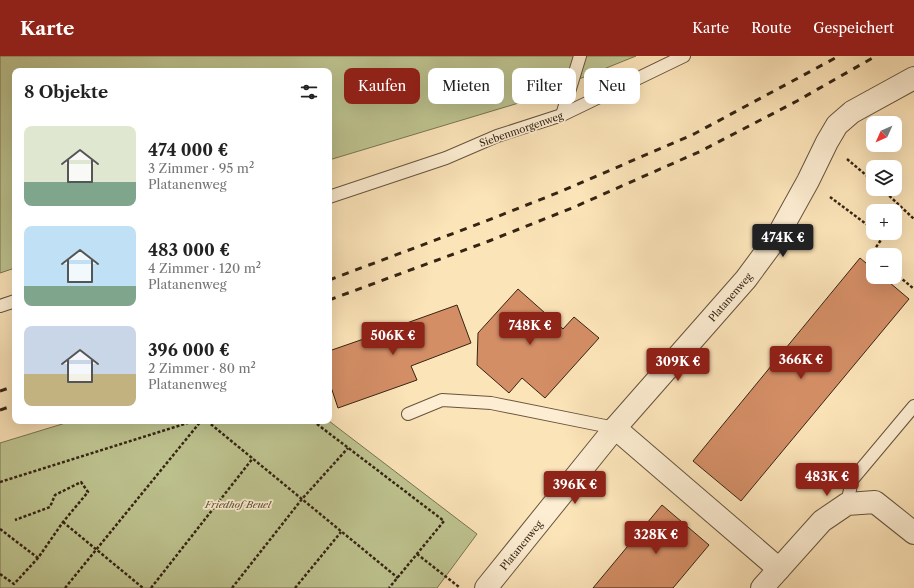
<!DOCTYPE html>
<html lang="de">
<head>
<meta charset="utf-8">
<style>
  body { margin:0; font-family:"Libre Caslon Text",serif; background:#f6f6f6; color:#222; height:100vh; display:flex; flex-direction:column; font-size:15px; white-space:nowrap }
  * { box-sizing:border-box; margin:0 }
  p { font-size:13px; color:#767676 }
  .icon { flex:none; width:22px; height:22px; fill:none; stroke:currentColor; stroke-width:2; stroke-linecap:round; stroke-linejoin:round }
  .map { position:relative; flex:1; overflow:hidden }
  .details { position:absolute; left:12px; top:12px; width:320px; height:356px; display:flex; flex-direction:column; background:#fff; border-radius:8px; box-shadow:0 4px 16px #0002 }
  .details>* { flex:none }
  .guide { position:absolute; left:344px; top:12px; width:380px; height:36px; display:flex; gap:8px }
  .needle { width:26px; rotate:225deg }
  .fabs { position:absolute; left:866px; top:60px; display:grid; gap:8px }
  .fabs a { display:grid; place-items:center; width:36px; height:36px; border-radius:8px; background:#fff; box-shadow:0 4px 16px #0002; font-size:20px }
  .price { position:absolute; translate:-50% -34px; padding:0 9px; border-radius:4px; background:#8f2418; color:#fff; font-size:13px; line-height:26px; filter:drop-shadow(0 1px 2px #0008) }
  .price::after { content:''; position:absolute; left:50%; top:24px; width:12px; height:9px; margin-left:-6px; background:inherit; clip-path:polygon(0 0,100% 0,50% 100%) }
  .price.active { background:#222; color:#fff }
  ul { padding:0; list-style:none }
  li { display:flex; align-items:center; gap:12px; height:100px; padding:0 12px }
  li span { display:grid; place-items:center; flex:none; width:112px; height:80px; border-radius:8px; color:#555 }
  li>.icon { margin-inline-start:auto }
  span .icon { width:48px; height:48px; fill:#fffc; stroke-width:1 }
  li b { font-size:17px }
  h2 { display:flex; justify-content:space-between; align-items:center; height:48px; padding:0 12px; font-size:17px }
  .pill { padding:0 14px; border-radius:8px; background:#fff; box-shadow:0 4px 16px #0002; font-size:14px; line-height:36px }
  .pill.active { background:#8f2418; color:#fff }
  header { display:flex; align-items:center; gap:24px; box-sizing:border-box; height:56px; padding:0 20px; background:#8f2418; color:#fff }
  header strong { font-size:19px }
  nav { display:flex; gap:22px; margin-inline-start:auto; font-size:14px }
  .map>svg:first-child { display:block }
  .green { fill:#bec490; stroke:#7a7452 }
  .building { fill:#d48e66; stroke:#352413 }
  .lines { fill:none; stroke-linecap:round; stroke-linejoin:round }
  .lane-casing { stroke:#67543c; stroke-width:14 }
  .street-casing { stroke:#67543c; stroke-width:24 }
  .path { stroke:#352413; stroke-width:2.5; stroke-dasharray:3 2; stroke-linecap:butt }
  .lane { stroke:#fdedd2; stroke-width:12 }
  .street { stroke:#fdedd2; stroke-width:22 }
  .rail { stroke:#352413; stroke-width:3; stroke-dasharray:7 7; stroke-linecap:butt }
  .labels { text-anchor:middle; stroke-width:3.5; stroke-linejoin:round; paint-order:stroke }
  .street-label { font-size:10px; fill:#352413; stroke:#fdedd2 }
  .park-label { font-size:10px; font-style:italic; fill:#5e5438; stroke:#fdedd2 }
</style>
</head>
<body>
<header>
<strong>Karte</strong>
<nav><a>Karte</a><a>Route</a><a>Gespeichert</a></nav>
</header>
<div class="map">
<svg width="914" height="532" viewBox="0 0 914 532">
  <rect width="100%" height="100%" fill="#fce4b9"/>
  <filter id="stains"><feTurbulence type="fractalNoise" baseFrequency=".005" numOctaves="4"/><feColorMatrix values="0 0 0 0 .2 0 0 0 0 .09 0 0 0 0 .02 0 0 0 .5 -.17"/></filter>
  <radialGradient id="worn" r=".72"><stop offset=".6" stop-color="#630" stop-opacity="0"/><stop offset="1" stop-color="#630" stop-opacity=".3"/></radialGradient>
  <g class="green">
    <polygon points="0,0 636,0 522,46 329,104 329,15 15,15 15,212 0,217"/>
    <polygon points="72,365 329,365 477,478 437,532 0,532 0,387"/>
  </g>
  <g class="building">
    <polygon points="860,202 873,213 873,221 883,221 909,243 741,445 693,405"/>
    <polygon points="518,233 563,273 574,261 599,282 545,342 522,322 509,337 477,309 478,277"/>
    <polygon points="457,249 471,287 411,310 417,324 338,352 329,325 329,295 404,269 404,268"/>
    <polygon points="662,449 709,489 673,532 593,532"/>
  </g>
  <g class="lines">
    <g class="lane-casing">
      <g id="lane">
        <polyline points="562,59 580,0"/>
        <polyline points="329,141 446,102 497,80 562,59 684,0"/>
        <polyline points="0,250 15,245"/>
        <polyline points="408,358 442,344 491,347 615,372"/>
        <polyline points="847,448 852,424 914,350"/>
      </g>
    </g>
    <g class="street-casing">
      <g id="street">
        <polyline points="615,372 779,513"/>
        <polyline points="486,532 615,372 746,223 777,181 808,125 827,86 837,69 852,56 914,22"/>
        <polyline points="762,532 822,465 847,448 875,446 914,477"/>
      </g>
    </g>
    <g class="path">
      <polyline points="847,103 873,125"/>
      <polyline points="882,133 914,163"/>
      <polyline points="830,141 873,173"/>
      <polyline points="874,199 872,197 883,181 878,177"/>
      <polyline points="895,217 914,233"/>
      <polyline points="207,365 398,522"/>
      <polyline points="313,365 444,465 389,532"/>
      <polyline points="0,426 194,365"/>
      <polyline points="63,466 143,532"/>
      <polyline points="0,473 38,502"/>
      <polyline points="417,498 459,531"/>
      <polyline points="0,518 14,528 38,502 63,466 88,436 81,426 55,439 50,451 15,464"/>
      <polyline points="65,532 201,365"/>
      <polyline points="151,532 253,402"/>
      <polyline points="232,532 302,443 348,392"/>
      <polyline points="295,532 341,476"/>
    </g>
    <use href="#lane" class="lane"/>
    <use href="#street" class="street"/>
    <g class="rail">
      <polyline points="329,224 481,167 562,135 694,78 839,0"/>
      <polyline points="329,244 489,185 572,152 701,95 797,45 876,0"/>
      <polyline points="0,335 15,330"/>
      <polyline points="0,354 15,349"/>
    </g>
  </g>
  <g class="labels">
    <g class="street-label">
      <text transform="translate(521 73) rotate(-19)" y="4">Siebenmorgenweg</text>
      <text transform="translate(730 241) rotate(-49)" y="4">Platanenweg</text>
      <text transform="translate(521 489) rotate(-51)" y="4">Platanenweg</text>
    </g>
    <g class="park-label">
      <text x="238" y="452">Friedhof Beuel</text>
    </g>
  </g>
  <rect width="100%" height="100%" filter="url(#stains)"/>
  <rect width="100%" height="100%" fill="url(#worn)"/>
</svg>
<div class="fabs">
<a><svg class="needle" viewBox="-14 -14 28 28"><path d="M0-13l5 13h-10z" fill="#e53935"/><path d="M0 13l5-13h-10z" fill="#767676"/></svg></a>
<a><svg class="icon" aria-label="layers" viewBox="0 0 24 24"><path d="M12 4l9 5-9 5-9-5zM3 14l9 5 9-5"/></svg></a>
<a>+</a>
<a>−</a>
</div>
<b class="price active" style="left:783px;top:202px">474K €</b>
<b class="price" style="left:530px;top:290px">748K €</b>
<b class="price" style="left:393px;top:300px">506K €</b>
<b class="price" style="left:801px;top:324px">366K €</b>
<b class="price" style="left:678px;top:326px">309K €</b>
<b class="price" style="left:827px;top:441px">483K €</b>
<b class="price" style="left:575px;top:449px">396K €</b>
<b class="price" style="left:656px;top:499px">328K €</b>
<div class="guide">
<a class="pill active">Kaufen</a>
<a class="pill">Mieten</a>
<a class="pill">Filter</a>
<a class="pill">Neu</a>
</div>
<section class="details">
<h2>8 Objekte<svg class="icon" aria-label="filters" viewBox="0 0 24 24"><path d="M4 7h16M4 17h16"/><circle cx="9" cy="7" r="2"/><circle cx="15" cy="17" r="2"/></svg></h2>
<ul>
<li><span style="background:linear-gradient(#dfe7d0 70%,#7fa58c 0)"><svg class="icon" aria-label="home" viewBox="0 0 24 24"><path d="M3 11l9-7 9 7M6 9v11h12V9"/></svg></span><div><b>474 000 €</b><p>3 Zimmer · 95 m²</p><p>Platanenweg</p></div></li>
<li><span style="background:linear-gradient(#bfe0f5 75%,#7fa58c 0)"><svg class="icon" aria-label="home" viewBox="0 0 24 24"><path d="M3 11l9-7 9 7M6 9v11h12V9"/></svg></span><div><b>483 000 €</b><p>4 Zimmer · 120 m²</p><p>Platanenweg</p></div></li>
<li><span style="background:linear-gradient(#c9d6e8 60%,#c2b280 0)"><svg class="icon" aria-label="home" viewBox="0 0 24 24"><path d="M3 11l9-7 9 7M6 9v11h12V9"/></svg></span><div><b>396 000 €</b><p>2 Zimmer · 80 m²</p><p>Platanenweg</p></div></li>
</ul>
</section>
</div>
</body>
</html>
